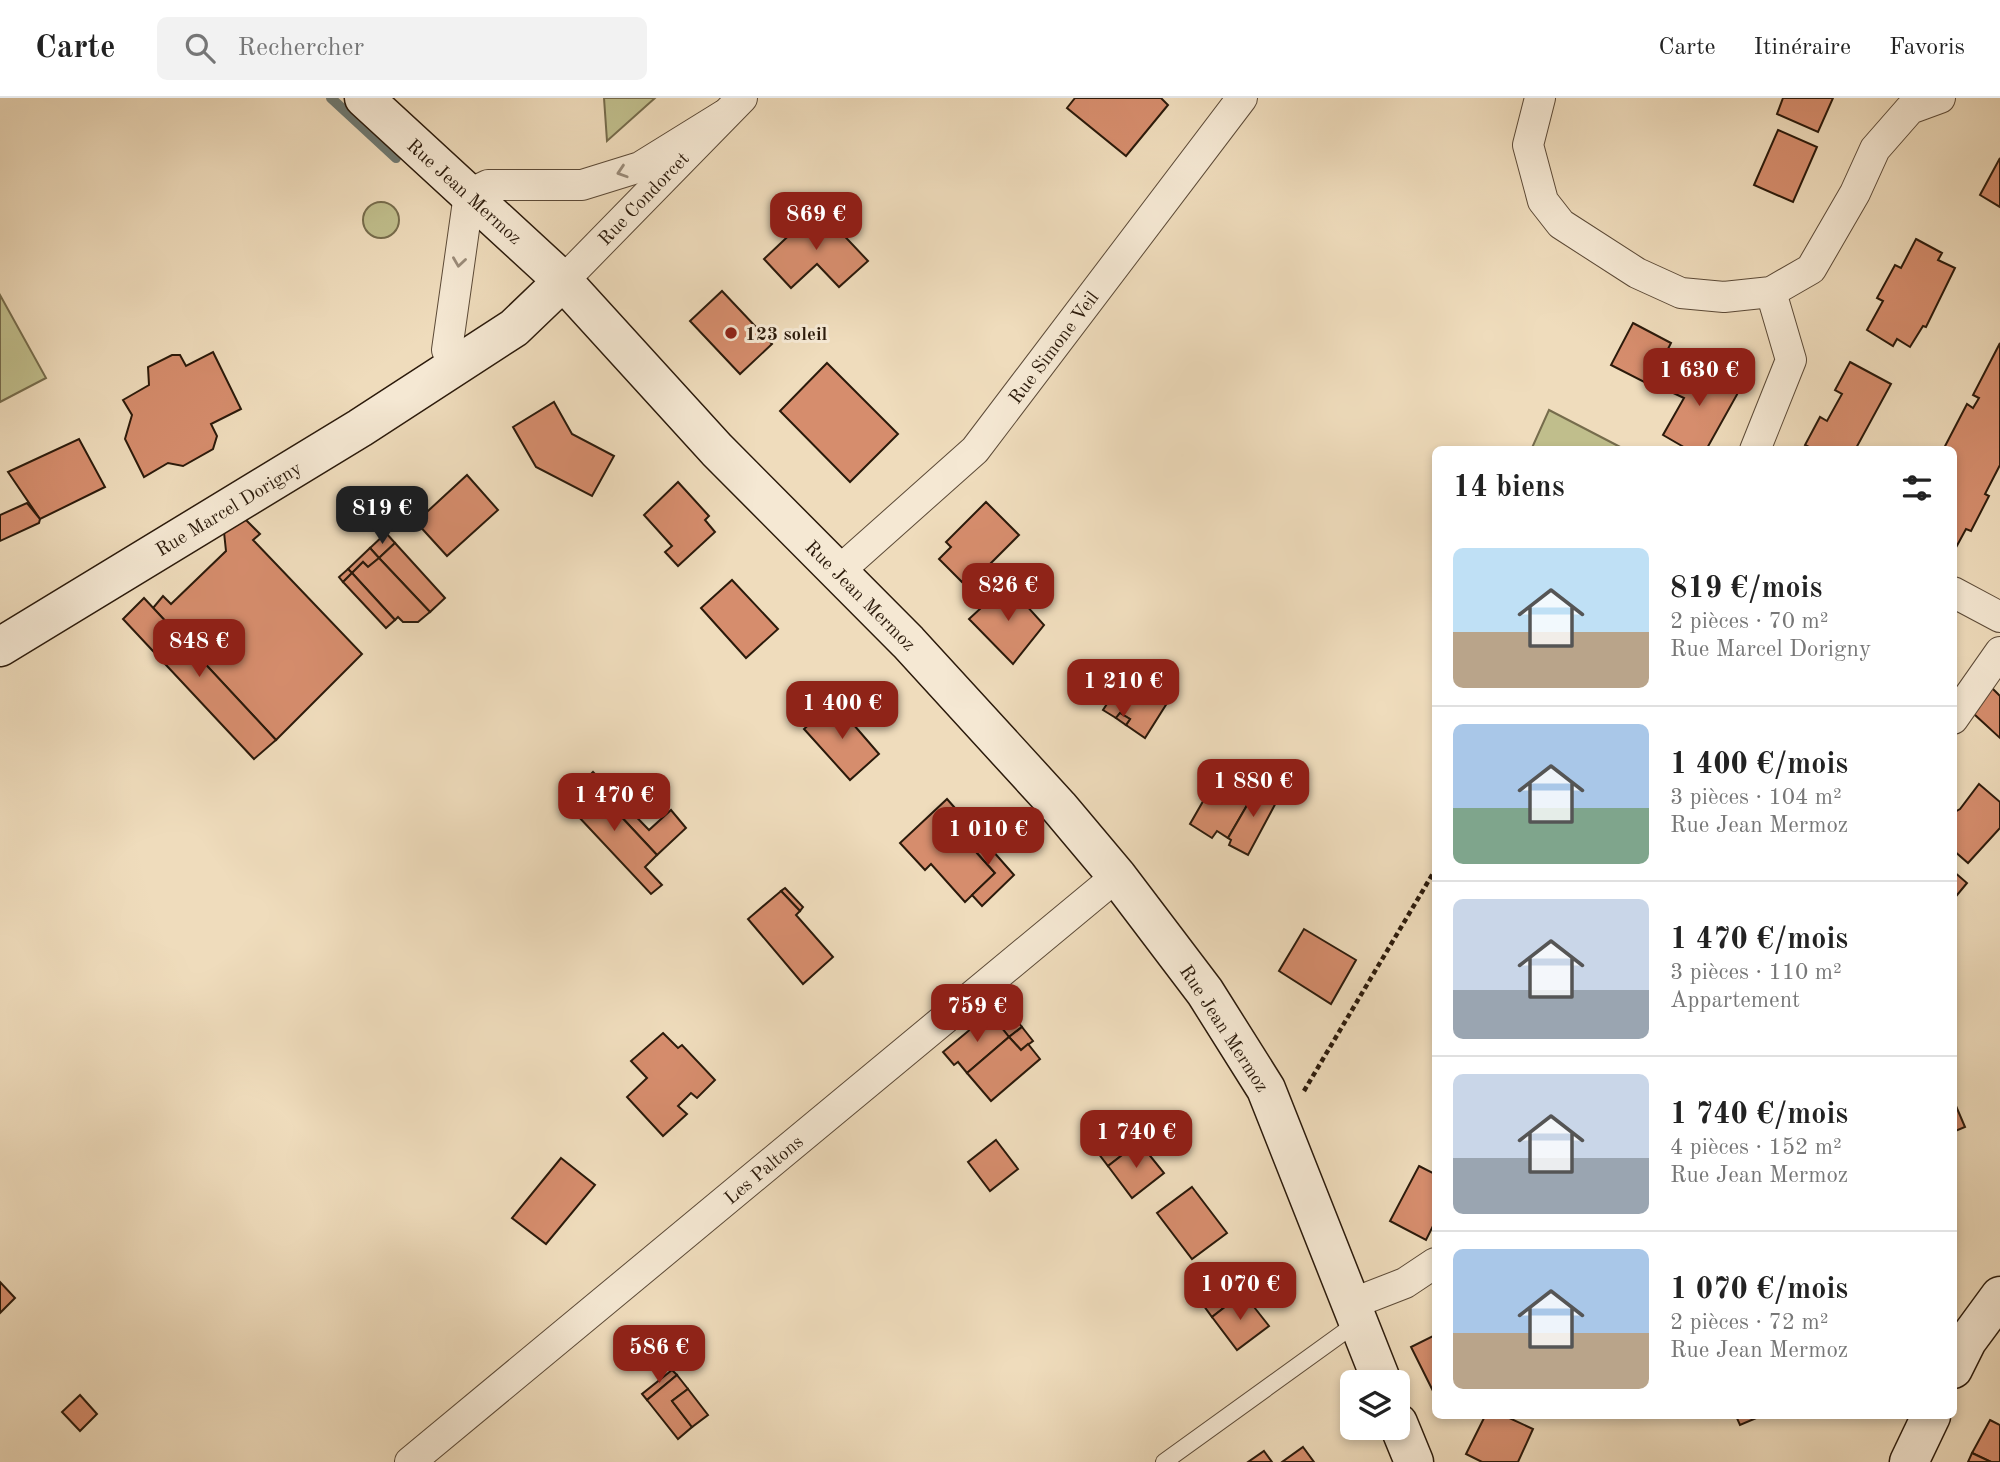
<!DOCTYPE html>
<html lang="fr">
<head>
<meta charset="utf-8">
<style>
  body { margin:0; font-family:"Old Standard TT",serif; background:#f2f2f2; color:#222; height:100vh; display:flex; flex-direction:column; font-size:26px; white-space:nowrap }
  * { box-sizing:border-box; margin:0 }
  p { font-size:23px; color:#767676 }
  .icon { flex:none; width:38px; height:38px; fill:none; stroke:currentColor; stroke-width:2; stroke-linecap:round; stroke-linejoin:round }
  .map { position:relative; flex:1; overflow:hidden }
  .drawer { position:absolute; left:1432px; top:348px; width:525px; height:973px; display:flex; flex-direction:column; background:#fff; border-radius:10px; box-shadow:0 4px 10px #0003 }
  .drawer>* { flex:none }
  .controls { position:absolute; left:1340px; top:1272px; display:grid; gap:14px }
  .controls a { display:grid; place-items:center; width:70px; height:70px; border-radius:10px; background:#fff; box-shadow:0 4px 10px #0003; font-size:35px }
  .price { position:absolute; translate:-50% -60px; padding:0 16px; border-radius:14px; background:#8f2418; color:#fff; font-size:23px; line-height:46px; filter:drop-shadow(0 2px 4px #0008) }
  .price::after { content:''; position:absolute; left:50%; top:42px; width:21px; height:16px; margin-left:-10px; background:inherit; clip-path:polygon(0 0,100% 0,50% 100%) }
  .price.current { background:#222; color:#fff }
  ul { padding:0; list-style:none }
  li { display:flex; align-items:center; gap:21px; height:175px; padding:0 21px }
  li+li { border-top:2px solid #e0e0e0 }
  li span { display:grid; place-items:center; flex:none; width:196px; height:140px; border-radius:10px; color:#555 }
  li>.icon { margin-inline-start:auto }
  span .icon { width:84px; height:84px; fill:#fffc; stroke-width:1 }
  li b { font-size:30px }
  h2 { display:flex; justify-content:space-between; align-items:center; height:84px; padding:0 21px; font-size:30px }
  header { display:flex; align-items:center; gap:42px; box-sizing:border-box; height:98px; padding:0 35px; background:#fff; border-bottom:2px solid #e0e0e0 }
  header strong { font-size:33px }
  nav { display:flex; gap:38px; margin-inline-start:auto; font-size:24px }
  .search { width:490px; height:63px; background:#f2f2f2; display:flex; align-items:center; gap:18px; box-sizing:border-box; padding:0 24px; border-radius:10px; color:#767676; font-size:26px }
  .map>svg:first-child { display:block }
  .green { fill:#c0be8c; stroke:#766c4c; stroke-width:2 }
  .lines { fill:none; stroke-linecap:round; stroke-linejoin:round }
  .stream { stroke:#6f7a73; stroke-width:10 }
  .building { fill:#d68d6d; stroke:#2b1a0b; stroke-width:2 }
  .lane-casing { stroke:#5c4a37; stroke-width:18 }
  .street-casing { stroke:#5c4a37; stroke-width:32 }
  .secondary-casing { stroke:#2b1a0b; stroke-width:41 }
  .path { stroke:#2b1a0b; stroke-width:4.5; stroke-dasharray:5 3.5; stroke-linecap:butt }
  .lane { stroke:#f5e8d3; stroke-width:16 }
  .street { stroke:#f5e8d3; stroke-width:30 }
  .secondary { stroke:#f5e8d3; stroke-width:38 }
  .oneway { stroke:#9a8b79 }
  .poi-dot { fill:#8f2418; stroke:#f5e8d3; stroke-width:2.5 }
  .labels { text-anchor:middle; stroke-width:6; stroke-linejoin:round; paint-order:stroke }
  .street-label { font-size:19px; fill:#2b1a0b; stroke:#f5e8d3 }
  .poi-label { font-size:19px; font-weight:bold; fill:#2b1a0b; stroke:#f5e8d3; text-anchor:start }
</style>
</head>
<body>
<header>
<strong>Carte</strong>
<div class="search"><svg class="icon" aria-label="search" viewBox="0 0 24 24"><circle cx="10" cy="10" r="6"/><path d="M15 15l6 6"/></svg>Rechercher</div>
<nav><a>Carte</a><a>Itinéraire</a><a>Favoris</a></nav>
</header>
<div class="map">
<svg width="2000" height="1364" viewBox="0 0 2000 1364">
  <rect width="100%" height="100%" fill="#efdcbc"/>
  <filter id="stains"><feTurbulence type="fractalNoise" baseFrequency=".00286" numOctaves="4"/><feColorMatrix values="0 0 0 0 .2 0 0 0 0 .09 0 0 0 0 .02 0 0 0 .5 -.17"/></filter>
  <radialGradient id="worn" r=".72"><stop offset=".6" stop-color="#630" stop-opacity="0"/><stop offset="1" stop-color="#630" stop-opacity=".3"/></radialGradient>
  <g class="green">
    <polygon points="604,0 655,0 607,43"/>
    <circle cx="381" cy="122" r="18"/>
    <polygon points="0,197 46,280 0,304"/>
    <polygon points="1549,312 1626,352 1531,352"/>
  </g>
  <g class="lines">
    <polyline class="stream" points="331,0 396,60"/>
  </g>
  <g class="building">
    <polygon points="1075,0 1161,0 1168,7 1126,58 1067,10"/>
    <polygon points="1783,0 1833,0 1818,34 1777,16"/>
    <polygon points="1778,32 1817,49 1793,104 1754,87"/>
    <polygon points="2000,60 2000,109 1980,97"/>
    <polygon points="818,110 868,163 839,189 817,166 791,190 764,161"/>
    <polygon points="1916,141 1942,155 1938,162 1955,170 1926,229 1923,228 1910,249 1897,241 1893,248 1867,232 1883,203 1877,200 1895,167 1901,170"/>
    <polygon points="722,193 772,246 740,276 690,223"/>
    <polygon points="1633,225 1671,245 1650,287 1611,267"/>
    <polygon points="2000,245 2000,367 1985,396 1989,398 1971,433 1966,431 1953,455 1953,352 1943,352 1967,306 1973,310 1979,300 1973,297"/>
    <polygon points="213,254 241,311 211,326 217,338 213,351 183,368 168,365 144,379 125,341 132,317 123,302 149,287 148,269 172,257 180,257 186,268"/>
    <polygon points="1685,263 1739,293 1706,352 1689,352 1663,337 1684,300 1669,293"/>
    <polygon points="1850,264 1891,286 1855,352 1815,352 1805,347 1820,319 1827,323 1842,296 1835,292"/>
    <polygon points="827,265 898,336 850,384 780,313"/>
    <polygon points="554,304 572,336 614,358 592,398 536,369 513,329"/>
    <polygon points="79,341 105,389 40,421 8,374"/>
    <polygon points="467,377 498,412 447,458 416,424"/>
    <polygon points="678,384 709,418 705,422 715,434 678,468 665,454 672,448 644,417"/>
    <polygon points="986,404 1019,437 980,476 975,471 962,484 939,461 951,449 946,444"/>
    <polygon points="27,405 40,421 39,425 0,443 0,417"/>
    <polygon points="245,421 260,436 253,442 362,556 276,642 153,510 163,498 171,506 226,453 224,434"/>
    <polygon points="386,435 395,445 379,460 370,450"/>
    <polygon points="395,445 445,500 430,514 379,460"/>
    <polygon points="370,450 379,460 368,469 363,464 352,475 348,471"/>
    <polygon points="379,460 430,514 418,524 403,524 398,519 395,522 352,475 363,464 368,469"/>
    <polygon points="348,471 352,475 343,484 339,479"/>
    <polygon points="352,475 395,522 386,530 343,484"/>
    <polygon points="732,482 778,531 746,560 701,510"/>
    <polygon points="1007,486 1044,527 1013,566 969,521"/>
    <polygon points="144,500 276,642 254,661 123,521"/>
    <polygon points="1128,574 1169,602 1145,640 1126,627 1130,621 1120,615 1116,620 1103,612"/>
    <polygon points="1992,590 2000,598 2000,640 1974,616"/>
    <polygon points="834,604 879,656 850,682 804,631"/>
    <polygon points="1120,615 1130,621 1126,627 1116,620"/>
    <polygon points="1225,665 1260,685 1228,740 1217,733 1212,740 1190,726"/>
    <polygon points="593,674 649,732 671,712 686,730 657,757 586,681"/>
    <polygon points="586,681 657,757 645,769 662,787 651,796 562,701"/>
    <polygon points="1260,685 1280,697 1248,757 1229,747 1231,742 1228,740"/>
    <polygon points="1979,686 2000,704 2000,730 1968,765 1953,752 1953,715 1960,711"/>
    <polygon points="947,701 970,727 960,736 995,775 965,804 931,766 925,772 900,745"/>
    <polygon points="970,727 1014,777 982,808 972,797 995,775 960,736"/>
    <polygon points="1953,773 1967,785 1953,802"/>
    <polygon points="785,790 803,809 800,813 781,793"/>
    <polygon points="781,793 800,813 796,817 833,859 803,886 748,821"/>
    <polygon points="1304,831 1356,862 1331,906 1279,873"/>
    <polygon points="1002,904 1022,929 1009,939 990,915"/>
    <polygon points="990,915 1009,939 967,975 958,964 954,967 943,954"/>
    <polygon points="1022,929 1033,943 1021,952 1009,939"/>
    <polygon points="663,935 678,950 682,947 715,982 697,1000 691,995 678,1008 687,1016 663,1038 627,999 647,980 631,963"/>
    <polygon points="1009,939 1021,952 1028,946 1040,961 991,1003 967,975"/>
    <polygon points="1953,1001 1965,1029 1953,1034"/>
    <polygon points="1129,1025 1142,1042 1108,1068 1095,1051"/>
    <polygon points="996,1042 1018,1071 990,1093 968,1064"/>
    <polygon points="1139,1044 1164,1075 1132,1100 1108,1068"/>
    <polygon points="561,1060 595,1087 546,1146 512,1120"/>
    <polygon points="1419,1068 1435,1076 1435,1124 1426,1142 1390,1123"/>
    <polygon points="1192,1089 1227,1135 1192,1161 1157,1115"/>
    <polygon points="1232,1180 1243,1195 1212,1219 1201,1204"/>
    <polygon points="0,1184 15,1200 0,1215"/>
    <polygon points="1243,1195 1269,1228 1237,1252 1212,1219"/>
    <polygon points="1435,1237 1435,1297 1411,1249"/>
    <polygon points="672,1272 677,1277 647,1302 642,1296"/>
    <polygon points="677,1277 688,1291 672,1303 692,1329 678,1341 647,1302"/>
    <polygon points="688,1291 708,1317 692,1329 672,1303"/>
    <polygon points="80,1297 97,1316 80,1333 62,1314"/>
    <polygon points="1485,1318 1505,1318 1533,1331 1518,1364 1482,1364 1466,1356"/>
    <polygon points="1736,1318 1761,1318 1740,1327"/>
    <polygon points="1990,1322 2000,1327 2000,1364 1991,1364 1972,1355"/>
    <polygon points="1303,1349 1314,1364 1282,1364"/>
    <polygon points="1264,1353 1272,1364 1248,1364"/>
    <polygon points="1972,1355 1991,1364 1968,1364"/>
  </g>
  <g class="lines">
    <g class="lane-casing">
      <polyline id="lane" points="1164,1364 1358,1224"/>
    </g>
    <g class="street-casing">
      <g id="street">
        <polyline points="1540,0 1528,47 1543,103 1561,126 1637,175 1681,195 1724,199 1771,194 1811,171 1855,95 1875,51 1910,11 1940,0"/>
        <polyline points="563,183 742,0"/>
        <polyline points="454,269 447,252 469,96 488,87 582,87 640,69 724,17"/>
        <polyline points="1755,352 1791,262 1771,194"/>
        <polyline points="838,474 975,352 1242,0"/>
        <polyline points="1953,494 2000,519"/>
        <polyline points="1953,621 2000,554"/>
        <polyline points="1351,1206 1405,1185 1435,1165"/>
        <polyline points="410,1364 1117,778"/>
      </g>
    </g>
    <g class="secondary-casing">
      <g id="secondary">
        <polyline points="364,0 563,183 717,352 908,544 1059,709 1117,778 1205,894 1266,991 1382,1284"/>
        <polyline points="0,549 360,330 514,230 563,183"/>
        <polyline points="1953,1271 1967,1243 2000,1198"/>
        <polyline points="1398,1325 1414,1364"/>
        <polyline points="1909,1364 1931,1318"/>
      </g>
    </g>
    <polyline class="path" points="1304,993 1435,772"/>
    <use href="#lane" class="lane"/>
    <use href="#street" class="street"/>
    <use href="#secondary" class="secondary"/>
  </g>
  <defs><path id="oneway-chevron" d="M-2-3.5L2.5 0L-2 3.5" fill="none" stroke-width="1.6" stroke-linecap="round" stroke-linejoin="round" transform="scale(1.75)"/></defs>
  <g class="oneway">
    <use href="#oneway-chevron" transform="translate(622 74) rotate(162)"/>
    <use href="#oneway-chevron" transform="translate(459 164) rotate(98)"/>
  </g>
  <circle class="poi-dot" cx="731" cy="235" r="7"/>
  <g class="labels">
    <g class="street-label">
      <text transform="translate(465 93) rotate(42)" y="7">Rue Jean Mermoz</text>
      <text transform="translate(643 100) rotate(-46)" y="7">Rue Condorcet</text>
      <text transform="translate(1053 249) rotate(-53)" y="7">Rue Simone Veil</text>
      <text transform="translate(228 410) rotate(-31)" y="7">Rue Marcel Dorigny</text>
      <text transform="translate(861 497) rotate(45)" y="7">Rue Jean Mermoz</text>
      <text transform="translate(1225 930) rotate(57)" y="7">Rue Jean Mermoz</text>
      <text transform="translate(763 1071) rotate(-40)" y="7">Les Paltons</text>
    </g>
    <g class="poi-label">
      <text x="745" y="242">123 soleil</text>
    </g>
  </g>
  <rect width="100%" height="100%" filter="url(#stains)"/>
  <rect width="100%" height="100%" fill="url(#worn)"/>
</svg>
<div class="controls">
<a><svg class="icon" aria-label="layers" viewBox="0 0 24 24"><path d="M12 4l9 5-9 5-9-5zM3 14l9 5 9-5"/></svg></a>
</div>
<b class="price" style="left:816px;top:154px">869 €</b>
<b class="price" style="left:1699px;top:310px">1 630 €</b>
<b class="price current" style="left:382px;top:448px">819 €</b>
<b class="price" style="left:1008px;top:525px">826 €</b>
<b class="price" style="left:199px;top:581px">848 €</b>
<b class="price" style="left:1123px;top:621px">1 210 €</b>
<b class="price" style="left:842px;top:643px">1 400 €</b>
<b class="price" style="left:1253px;top:721px">1 880 €</b>
<b class="price" style="left:614px;top:735px">1 470 €</b>
<b class="price" style="left:988px;top:769px">1 010 €</b>
<b class="price" style="left:977px;top:946px">759 €</b>
<b class="price" style="left:1136px;top:1072px">1 740 €</b>
<b class="price" style="left:1240px;top:1224px">1 070 €</b>
<b class="price" style="left:659px;top:1287px">586 €</b>
<section class="drawer">
<h2>14 biens<svg class="icon" aria-label="filters" viewBox="0 0 24 24"><path d="M4 7h16M4 17h16"/><circle cx="9" cy="7" r="2"/><circle cx="15" cy="17" r="2"/></svg></h2>
<ul>
<li><span style="background:linear-gradient(#bfe0f5 60%,#b9a48a 0)"><svg class="icon" aria-label="home" viewBox="0 0 24 24"><path d="M3 11l9-7 9 7M6 9v11h12V9"/></svg></span><div><b>819 €/mois</b><p>2 pièces · 70 m²</p><p>Rue Marcel Dorigny</p></div></li>
<li><span style="background:linear-gradient(#a9c7e8 60%,#7fa58c 0)"><svg class="icon" aria-label="home" viewBox="0 0 24 24"><path d="M3 11l9-7 9 7M6 9v11h12V9"/></svg></span><div><b>1 400 €/mois</b><p>3 pièces · 104 m²</p><p>Rue Jean Mermoz</p></div></li>
<li><span style="background:linear-gradient(#c9d6e8 65%,#9aa5b1 0)"><svg class="icon" aria-label="home" viewBox="0 0 24 24"><path d="M3 11l9-7 9 7M6 9v11h12V9"/></svg></span><div><b>1 470 €/mois</b><p>3 pièces · 110 m²</p><p>Appartement</p></div></li>
<li><span style="background:linear-gradient(#c9d6e8 60%,#9aa5b1 0)"><svg class="icon" aria-label="home" viewBox="0 0 24 24"><path d="M3 11l9-7 9 7M6 9v11h12V9"/></svg></span><div><b>1 740 €/mois</b><p>4 pièces · 152 m²</p><p>Rue Jean Mermoz</p></div></li>
<li><span style="background:linear-gradient(#a9c7e8 60%,#b9a48a 0)"><svg class="icon" aria-label="home" viewBox="0 0 24 24"><path d="M3 11l9-7 9 7M6 9v11h12V9"/></svg></span><div><b>1 070 €/mois</b><p>2 pièces · 72 m²</p><p>Rue Jean Mermoz</p></div></li>
</ul>
</section>
</div>
</body>
</html>
